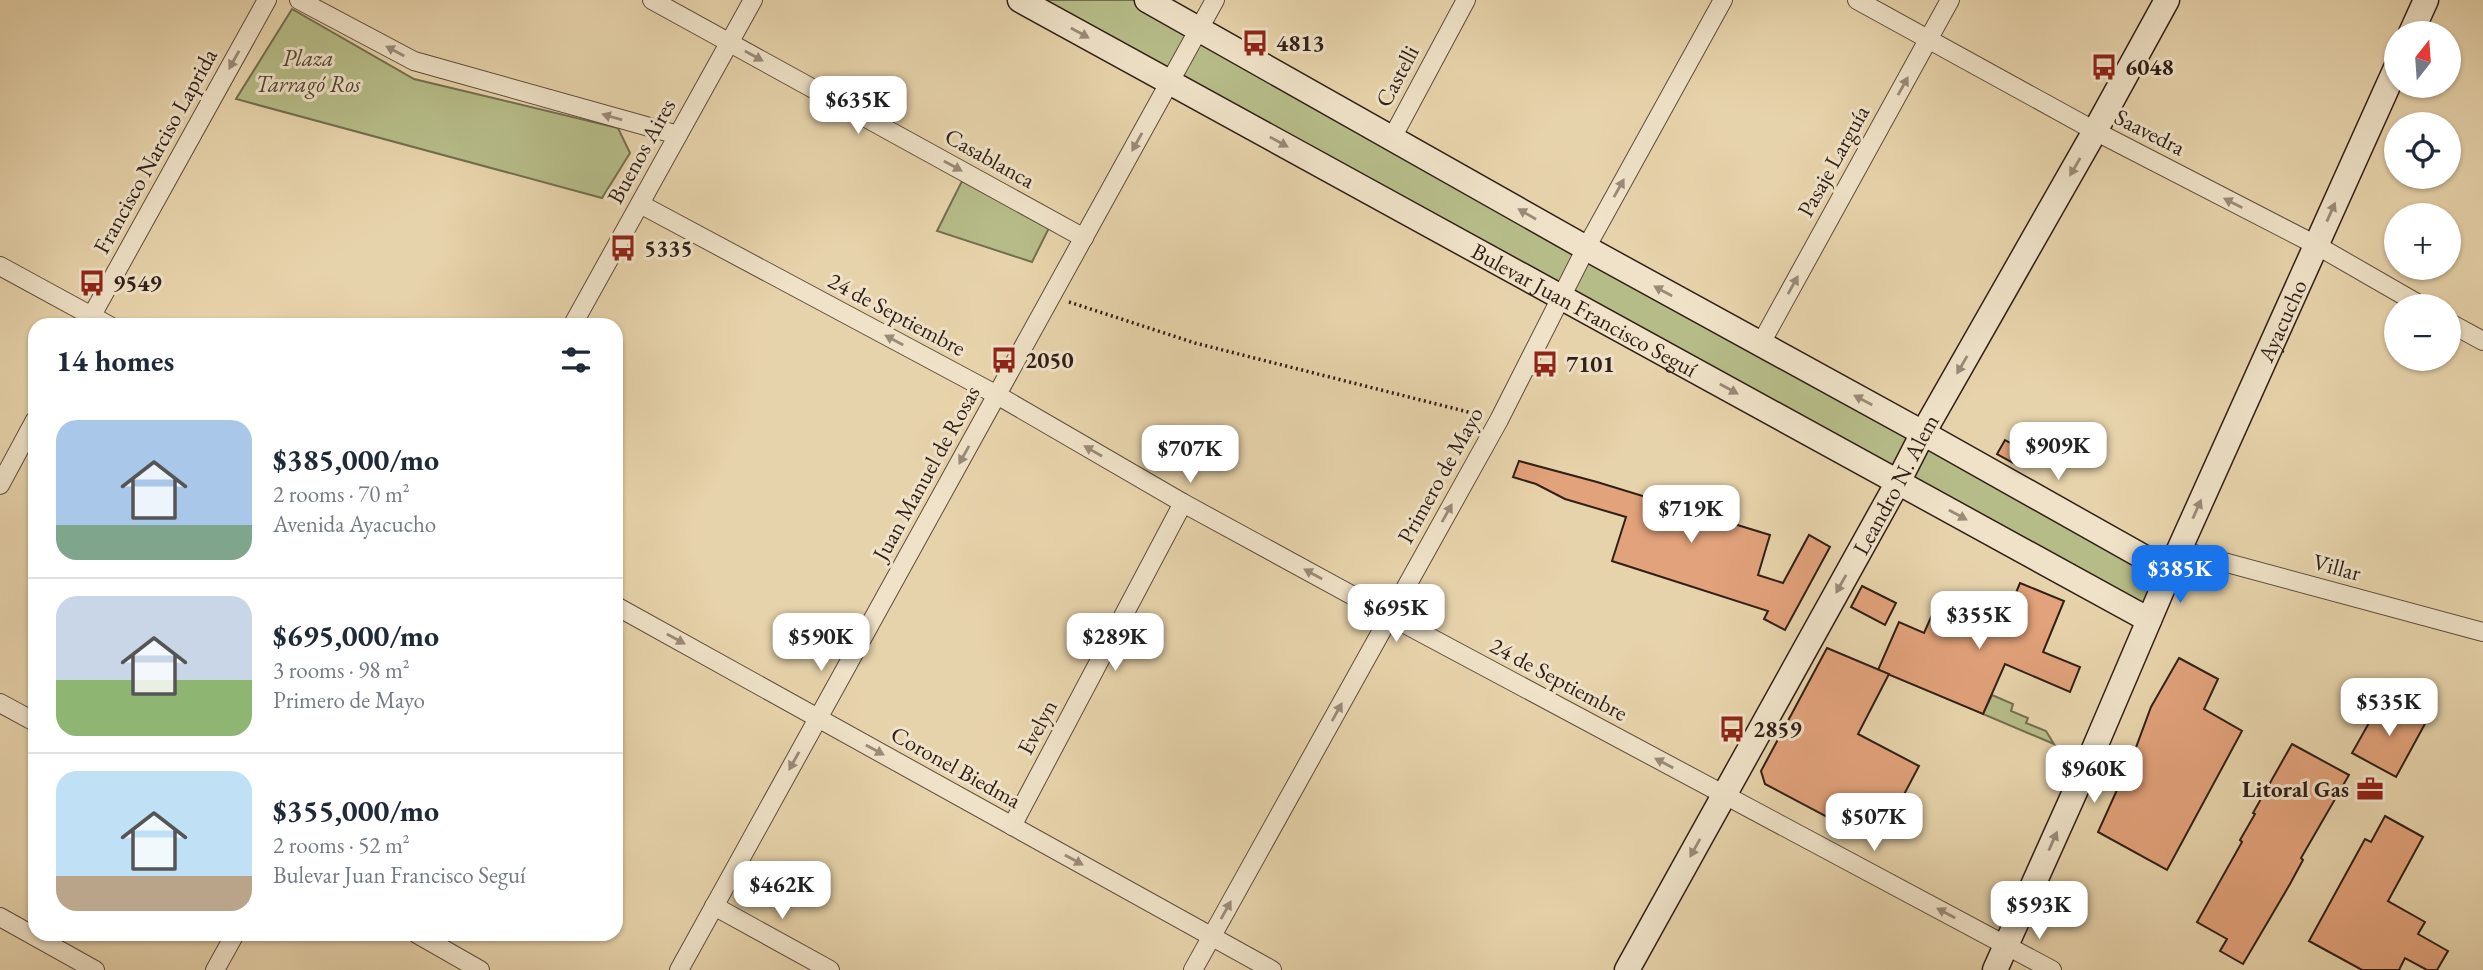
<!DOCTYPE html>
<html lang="en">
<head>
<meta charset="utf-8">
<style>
  body { margin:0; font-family:"EB Garamond",serif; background:#f2f2f3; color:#1f2937; height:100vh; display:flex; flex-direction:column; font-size:26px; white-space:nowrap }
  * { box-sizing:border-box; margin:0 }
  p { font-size:23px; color:#747a83 }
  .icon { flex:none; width:38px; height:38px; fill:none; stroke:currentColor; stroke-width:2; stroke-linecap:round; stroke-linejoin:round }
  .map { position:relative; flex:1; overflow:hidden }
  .details { position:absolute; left:28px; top:318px; width:595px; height:623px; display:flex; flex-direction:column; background:#fff; border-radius:21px; box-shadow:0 2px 5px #0004 }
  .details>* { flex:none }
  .needle { width:46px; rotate:17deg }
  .tools { position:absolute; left:2384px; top:21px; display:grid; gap:14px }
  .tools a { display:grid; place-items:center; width:77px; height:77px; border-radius:50%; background:#fff; box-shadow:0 2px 5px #0004; font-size:35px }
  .price { position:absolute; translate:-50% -60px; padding:0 16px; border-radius:14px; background:#fff; color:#222; font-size:23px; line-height:46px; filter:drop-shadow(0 2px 4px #0008) }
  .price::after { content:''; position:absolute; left:50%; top:42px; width:21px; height:16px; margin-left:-10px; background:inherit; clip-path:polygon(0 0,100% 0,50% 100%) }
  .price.active { background:#1a73e8; color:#fff }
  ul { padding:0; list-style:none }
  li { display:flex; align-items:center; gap:21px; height:175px; padding:0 28px }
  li+li { border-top:2px solid #e0e1e3 }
  li span { display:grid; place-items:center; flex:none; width:196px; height:140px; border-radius:21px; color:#555 }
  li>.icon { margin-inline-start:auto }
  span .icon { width:84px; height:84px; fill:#fffc; stroke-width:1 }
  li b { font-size:30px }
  h2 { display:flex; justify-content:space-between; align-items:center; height:84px; padding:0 28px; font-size:30px }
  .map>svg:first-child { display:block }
  .green { fill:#b6bc88; stroke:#746e50; stroke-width:2 }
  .building { fill:#e2a27b; stroke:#311f17; stroke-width:2 }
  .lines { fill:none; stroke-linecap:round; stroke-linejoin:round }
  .minor-casing { stroke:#5e4c3c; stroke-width:20 }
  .secondary-casing { stroke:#311f17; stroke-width:27 }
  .path { stroke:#311f17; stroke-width:3.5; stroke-dasharray:2 3.5; stroke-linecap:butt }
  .minor { stroke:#efe2c8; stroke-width:18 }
  .secondary { stroke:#efe2c8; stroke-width:24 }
  .oneway { fill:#9a8a78 }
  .labels { text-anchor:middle; stroke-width:6; stroke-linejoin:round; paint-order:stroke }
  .poi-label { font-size:23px; font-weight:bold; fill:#311f17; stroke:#efe2c8; text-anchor:start }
  .park-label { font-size:23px; font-style:italic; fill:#524633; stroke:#efe2c8 }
  .street-label { font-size:23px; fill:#311f17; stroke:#efe2c8 }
</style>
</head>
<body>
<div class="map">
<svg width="2483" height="970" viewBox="0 0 2483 970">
  <rect width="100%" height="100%" fill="#e7d3ab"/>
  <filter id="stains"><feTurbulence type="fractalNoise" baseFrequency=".00286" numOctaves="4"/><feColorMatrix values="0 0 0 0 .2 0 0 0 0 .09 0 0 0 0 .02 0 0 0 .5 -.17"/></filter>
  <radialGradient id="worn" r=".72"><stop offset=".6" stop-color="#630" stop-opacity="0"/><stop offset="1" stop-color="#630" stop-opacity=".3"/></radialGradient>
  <g class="green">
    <polygon points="1020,0 1147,0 2170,572 2149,620"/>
    <polygon points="292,9 414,79 618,128 630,153 602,198 236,99"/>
    <polygon points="962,181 1049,228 1032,262 937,231"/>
    <polygon points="1992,695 2013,704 2011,711 2028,718 2026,723 2046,731 2054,744 1983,714"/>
  </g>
  <g class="building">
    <polygon points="2005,440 2023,450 2015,464 1997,454"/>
    <polygon points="1519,461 1597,482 1770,535 1758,575 1783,583 1809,535 1830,547 1785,630 1764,619 1768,611 1612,561 1626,517 1565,499 1536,484 1513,477"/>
    <polygon points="2020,583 2064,601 2043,652 2080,667 2070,692 2005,664 1983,714 1878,670 1899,622 1924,633 1936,606 1999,633"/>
    <polygon points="1862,586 1896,603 1885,625 1851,607"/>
    <polygon points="1827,648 1889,674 1858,734 1919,766 1878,844 1765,784 1761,771"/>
    <polygon points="2179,658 2218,679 2204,709 2242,731 2167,870 2098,832 2135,750 2151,707"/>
    <polygon points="2383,698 2426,722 2396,777 2352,753"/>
    <polygon points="2292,744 2349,775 2301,858 2303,860 2290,884 2243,964 2220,951 2227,939 2197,922 2242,842 2240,840 2255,814 2253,813"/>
    <polygon points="2385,816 2423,837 2388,901 2425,922 2418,934 2448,951 2437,970 2427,970 2405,958 2399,970 2362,970 2309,941 2365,839 2371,842"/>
  </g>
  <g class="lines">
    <g class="minor-casing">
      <g id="minor">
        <polyline points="299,0 414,61 678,135"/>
        <polyline points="652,0 1084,238"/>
        <polyline points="1857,0 2095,131 2316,245 2422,306"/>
        <polyline points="1392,138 1466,0"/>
        <polyline points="640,204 997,395 1183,503 1390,616 2052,970"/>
        <polyline points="0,266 110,326"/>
        <polyline points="2448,322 2483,341"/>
        <polyline points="86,326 267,0"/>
        <polyline points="572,326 753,0"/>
        <polyline points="1760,345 1950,0"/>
        <polyline points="0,485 35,420"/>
        <polyline points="2179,550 2483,632"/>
        <polyline points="616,606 1272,970"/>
        <polyline points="0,703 35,722"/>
        <polyline points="1012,826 1183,503"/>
        <polyline points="714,906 830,970"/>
        <polyline points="0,917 95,970"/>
        <polyline points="417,934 480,970"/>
        <polyline points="215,970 235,934"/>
        <polyline points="679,970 1215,0"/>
        <polyline points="1193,970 1499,420 1586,248 1723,0"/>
      </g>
    </g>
    <g class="secondary-casing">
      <g id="secondary">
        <path id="s1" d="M1020,0L2149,620"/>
        <polyline points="1147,0 1586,248 1923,433 2170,572"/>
        <polyline points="2411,33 2426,0"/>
        <path id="s2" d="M1627,970L1898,482L1923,433L2095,131L2167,0"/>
        <path id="s3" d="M1995,970L2091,756L2179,550L2396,68"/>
      </g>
    </g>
    <polyline class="path" points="1069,302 1195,343 1480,415"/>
    <use href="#minor" class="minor"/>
    <use href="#secondary" class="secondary"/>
  </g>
  <defs><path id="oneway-solid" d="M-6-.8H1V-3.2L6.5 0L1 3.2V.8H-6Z" transform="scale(1.75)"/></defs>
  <g class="oneway">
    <use href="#oneway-solid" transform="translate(1080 33) rotate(29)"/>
    <use href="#oneway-solid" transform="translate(395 51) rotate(-152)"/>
    <use href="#oneway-solid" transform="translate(754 56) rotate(29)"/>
    <use href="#oneway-solid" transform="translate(234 60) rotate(119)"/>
    <use href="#oneway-solid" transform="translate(1903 86) rotate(-61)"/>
    <use href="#oneway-solid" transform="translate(612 117) rotate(-164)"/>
    <use href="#oneway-solid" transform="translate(1137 142) rotate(119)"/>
    <use href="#oneway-solid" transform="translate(1279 142) rotate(29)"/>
    <use href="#oneway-solid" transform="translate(953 166) rotate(29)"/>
    <use href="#oneway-solid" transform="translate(2075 167) rotate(120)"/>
    <use href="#oneway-solid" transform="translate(1619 188) rotate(-61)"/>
    <use href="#oneway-solid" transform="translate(2233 203) rotate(-153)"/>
    <use href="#oneway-solid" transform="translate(2331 212) rotate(-66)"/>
    <use href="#oneway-solid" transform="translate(1527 214) rotate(-150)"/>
    <use href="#oneway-solid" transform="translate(1793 285) rotate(-61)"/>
    <use href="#oneway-solid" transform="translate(1663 291) rotate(-151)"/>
    <use href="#oneway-solid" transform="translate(894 340) rotate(-152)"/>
    <use href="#oneway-solid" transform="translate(1962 365) rotate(120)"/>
    <use href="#oneway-solid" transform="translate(1729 389) rotate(29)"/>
    <use href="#oneway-solid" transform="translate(1863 400) rotate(-152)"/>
    <use href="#oneway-solid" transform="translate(1093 451) rotate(-150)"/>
    <use href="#oneway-solid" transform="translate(964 455) rotate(119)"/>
    <use href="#oneway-solid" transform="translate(2197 509) rotate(-66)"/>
    <use href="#oneway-solid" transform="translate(1447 513) rotate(-61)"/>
    <use href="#oneway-solid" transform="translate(1958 515) rotate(29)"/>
    <use href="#oneway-solid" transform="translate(1313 574) rotate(-151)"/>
    <use href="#oneway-solid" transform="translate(1841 584) rotate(119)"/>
    <use href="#oneway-solid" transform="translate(676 639) rotate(29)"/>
    <use href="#oneway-solid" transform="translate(1337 712) rotate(-61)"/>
    <use href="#oneway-solid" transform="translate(875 750) rotate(29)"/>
    <use href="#oneway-solid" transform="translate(794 761) rotate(119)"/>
    <use href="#oneway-solid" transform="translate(1664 763) rotate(-152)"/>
    <use href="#oneway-solid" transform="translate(2053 841) rotate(-66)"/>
    <use href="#oneway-solid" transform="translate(1695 848) rotate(119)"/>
    <use href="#oneway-solid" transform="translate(1074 860) rotate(29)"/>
    <use href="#oneway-solid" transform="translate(1226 910) rotate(-61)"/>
    <use href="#oneway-solid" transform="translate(1946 913) rotate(-152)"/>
  </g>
  <defs>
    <g id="bus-bare" transform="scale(2.1)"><path d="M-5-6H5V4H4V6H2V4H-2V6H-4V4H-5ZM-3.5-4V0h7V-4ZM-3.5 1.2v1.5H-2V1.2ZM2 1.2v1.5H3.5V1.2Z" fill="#8f2418" stroke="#efe2c8" stroke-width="2.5" paint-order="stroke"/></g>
    <g id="office-bare" transform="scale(2.1)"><path d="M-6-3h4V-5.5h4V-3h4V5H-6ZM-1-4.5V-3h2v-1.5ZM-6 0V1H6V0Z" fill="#8f2418" stroke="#efe2c8" stroke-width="2.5" paint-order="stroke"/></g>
  </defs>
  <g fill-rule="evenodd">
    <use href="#bus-bare" x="1255" y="43"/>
    <use href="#bus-bare" x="2104" y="67"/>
    <use href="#bus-bare" x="623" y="248"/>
    <use href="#bus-bare" x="92" y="283"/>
    <use href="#bus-bare" x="1004" y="360"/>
    <use href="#bus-bare" x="1545" y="364"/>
    <use href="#bus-bare" x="1732" y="729"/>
    <use href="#office-bare" x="2370" y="789"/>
  </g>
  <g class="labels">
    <g class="poi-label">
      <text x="1276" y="51">4813</text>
      <text x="2125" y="75">6048</text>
      <text x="644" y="256">5335</text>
      <text x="113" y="291">9549</text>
      <text x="1025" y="368">2050</text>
      <text x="1566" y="372">7101</text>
      <text x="1753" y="737">2859</text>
      <text x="2349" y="797" text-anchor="end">Litoral Gas</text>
    </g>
    <g class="park-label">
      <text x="308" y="66">Plaza<tspan x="308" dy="26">Tarragó Ros</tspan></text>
    </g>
    <g class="street-label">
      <text transform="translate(1397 76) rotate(-62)" y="8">Castelli</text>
      <text transform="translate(2150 132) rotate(27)" y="8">Saavedra</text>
      <text transform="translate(155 151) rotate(-61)" y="8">Francisco Narciso Laprida</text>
      <text transform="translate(641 151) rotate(-61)" y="8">Buenos Aires</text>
      <text transform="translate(990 158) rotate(29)" y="8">Casablanca</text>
      <text transform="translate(1833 161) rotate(-61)" y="8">Pasaje Larguía</text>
      <text dy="8" stroke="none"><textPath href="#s1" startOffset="644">Bulevar Juan Francisco Seguí</textPath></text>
      <text transform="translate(897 314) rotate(28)" y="8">24 de Septiembre</text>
      <text dy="8" stroke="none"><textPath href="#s3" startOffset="710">Ayacucho</textPath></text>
      <text transform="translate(926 473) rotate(-61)" y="8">Juan Manuel de Rosas</text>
      <text transform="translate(1440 475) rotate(-61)" y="8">Primero de Mayo</text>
      <text dy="8" stroke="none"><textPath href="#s2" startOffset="555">Leandro N. Alem</textPath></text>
      <text transform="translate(2337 567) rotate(15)" y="8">Villar</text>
      <text transform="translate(1559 679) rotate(28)" y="8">24 de Septiembre</text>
      <text transform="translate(1037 727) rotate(-62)" y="8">Evelyn</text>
      <text transform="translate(956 767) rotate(29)" y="8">Coronel Biedma</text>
    </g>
  </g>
  <rect width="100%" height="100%" filter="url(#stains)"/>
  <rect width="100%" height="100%" fill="url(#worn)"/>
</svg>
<div class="tools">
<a><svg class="needle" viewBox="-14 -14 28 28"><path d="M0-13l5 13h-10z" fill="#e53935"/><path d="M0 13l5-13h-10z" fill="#747a83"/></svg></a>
<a><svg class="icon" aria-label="locate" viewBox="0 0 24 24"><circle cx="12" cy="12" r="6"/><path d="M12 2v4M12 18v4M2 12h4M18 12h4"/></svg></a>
<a>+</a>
<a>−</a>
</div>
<b class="price" style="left:858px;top:136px">$635K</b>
<b class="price" style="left:2058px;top:482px">$909K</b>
<b class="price" style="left:1190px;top:485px">$707K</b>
<b class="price" style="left:1691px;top:545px">$719K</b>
<b class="price active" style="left:2180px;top:605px">$385K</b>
<b class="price" style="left:1396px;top:644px">$695K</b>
<b class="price" style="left:1979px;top:651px">$355K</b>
<b class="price" style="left:821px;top:673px">$590K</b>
<b class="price" style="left:1115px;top:673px">$289K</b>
<b class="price" style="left:2389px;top:738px">$535K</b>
<b class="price" style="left:2094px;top:805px">$960K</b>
<b class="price" style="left:1874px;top:853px">$507K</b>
<b class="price" style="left:782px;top:921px">$462K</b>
<b class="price" style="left:2039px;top:941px">$593K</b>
<section class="details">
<h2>14 homes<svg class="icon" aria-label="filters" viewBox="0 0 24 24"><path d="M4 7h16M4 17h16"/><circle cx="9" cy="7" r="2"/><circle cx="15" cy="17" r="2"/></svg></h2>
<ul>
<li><span style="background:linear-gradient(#a9c7e8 75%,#7fa58c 0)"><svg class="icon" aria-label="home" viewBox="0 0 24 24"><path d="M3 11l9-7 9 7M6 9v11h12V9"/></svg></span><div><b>$385,000/mo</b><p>2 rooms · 70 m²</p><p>Avenida Ayacucho</p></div></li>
<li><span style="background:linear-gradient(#c9d6e8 60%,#8fb573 0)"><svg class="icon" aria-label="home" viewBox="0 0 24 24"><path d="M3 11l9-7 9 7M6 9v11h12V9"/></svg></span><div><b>$695,000/mo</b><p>3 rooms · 98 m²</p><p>Primero de Mayo</p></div></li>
<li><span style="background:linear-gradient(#bfe0f5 75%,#b9a48a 0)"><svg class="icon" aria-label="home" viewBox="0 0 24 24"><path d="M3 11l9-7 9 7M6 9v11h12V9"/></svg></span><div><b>$355,000/mo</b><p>2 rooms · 52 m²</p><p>Bulevar Juan Francisco Seguí</p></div></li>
</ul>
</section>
</div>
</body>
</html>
